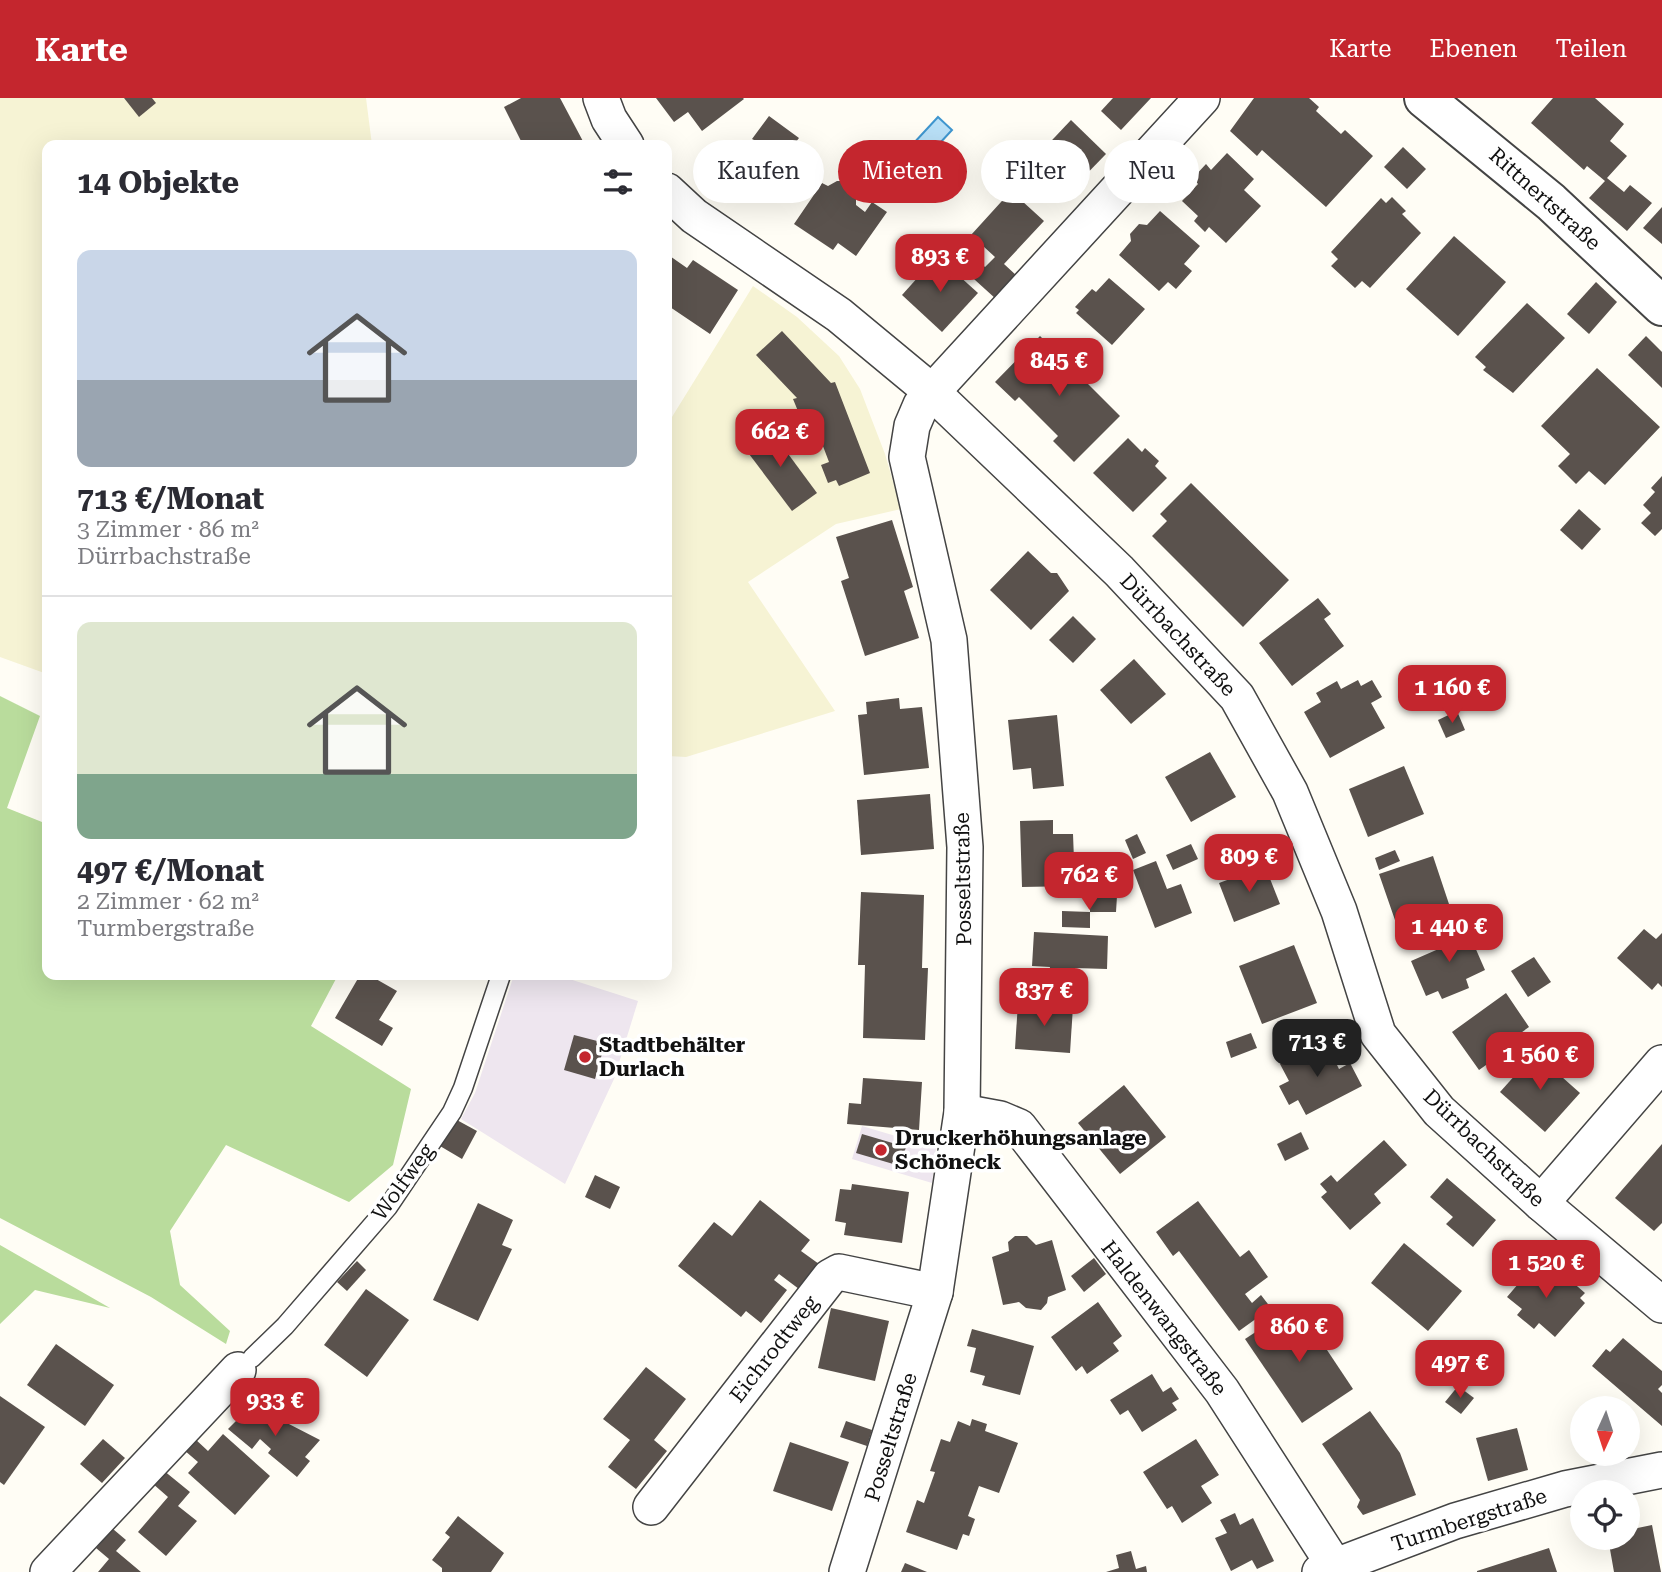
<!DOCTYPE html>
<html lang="de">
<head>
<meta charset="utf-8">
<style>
  body { margin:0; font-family:"Roboto Serif",serif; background:#f7f7f7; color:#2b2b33; height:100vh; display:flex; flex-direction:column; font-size:26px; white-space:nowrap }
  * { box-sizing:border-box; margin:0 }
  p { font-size:23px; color:#7c7c81 }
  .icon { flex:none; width:38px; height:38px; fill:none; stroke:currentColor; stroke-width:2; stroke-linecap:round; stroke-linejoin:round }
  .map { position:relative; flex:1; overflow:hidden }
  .panel { position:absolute; left:42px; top:42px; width:630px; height:840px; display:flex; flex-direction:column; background:#fff; border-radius:14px; box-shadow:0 7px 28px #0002 }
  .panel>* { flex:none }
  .guide { position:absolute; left:693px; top:42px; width:665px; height:63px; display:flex; gap:14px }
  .needle { width:46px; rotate:183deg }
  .controls { position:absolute; left:1570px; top:1298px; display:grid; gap:14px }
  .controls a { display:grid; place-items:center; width:70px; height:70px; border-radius:50%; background:#fff; box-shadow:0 7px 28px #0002; font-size:35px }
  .price { position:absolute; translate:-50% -60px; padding:0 16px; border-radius:14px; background:#c4262e; color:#fff; font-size:23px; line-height:46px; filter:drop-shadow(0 2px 4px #0008) }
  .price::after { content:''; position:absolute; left:50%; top:42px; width:21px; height:16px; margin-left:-10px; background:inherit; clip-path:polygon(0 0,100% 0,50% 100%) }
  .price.on { background:#222; color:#fff }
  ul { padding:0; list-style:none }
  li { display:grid; align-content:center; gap:14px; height:371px; padding:0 35px }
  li+li { border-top:2px solid #e1e1e2 }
  li span { display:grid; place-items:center; height:217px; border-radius:14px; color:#555 }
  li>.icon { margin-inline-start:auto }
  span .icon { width:126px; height:126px; fill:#fffc; stroke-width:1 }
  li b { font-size:30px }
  h2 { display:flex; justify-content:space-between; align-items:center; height:84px; padding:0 35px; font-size:30px }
  .pill { padding:0 24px; border-radius:32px; background:#fff; box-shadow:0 7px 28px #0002; font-size:24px; line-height:63px }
  .pill.on { background:#c4262e; color:#fff }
  header { display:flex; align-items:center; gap:42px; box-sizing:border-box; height:98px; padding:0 35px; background:#c4262e; color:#fff }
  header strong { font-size:33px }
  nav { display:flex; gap:38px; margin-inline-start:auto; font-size:24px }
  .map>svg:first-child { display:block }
  .industrial { fill:#eee6ef }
  .farmland { fill:#f6f3d4 }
  .forest { fill:#b9dc9c }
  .water { fill:#b9e0f7; stroke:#3f96cf; stroke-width:2 }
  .building { fill:#5a524d }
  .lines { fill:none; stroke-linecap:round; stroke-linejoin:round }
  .service-casing { stroke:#444; stroke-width:21 }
  .minor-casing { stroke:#444; stroke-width:38 }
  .tertiary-casing { stroke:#444; stroke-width:42 }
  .service { stroke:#fff; stroke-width:18 }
  .minor { stroke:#fff; stroke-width:35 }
  .tertiary { stroke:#fff; stroke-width:38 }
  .poi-dot { fill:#c4262e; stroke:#fff; stroke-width:2.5 }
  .labels { text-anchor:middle; stroke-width:7; stroke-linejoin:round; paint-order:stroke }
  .street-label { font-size:21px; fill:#111; stroke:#fff }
  .poi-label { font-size:21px; font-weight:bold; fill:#111; stroke:#fff; text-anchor:start }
</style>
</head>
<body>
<header>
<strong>Karte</strong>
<nav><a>Karte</a><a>Ebenen</a><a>Teilen</a></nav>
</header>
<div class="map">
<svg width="1662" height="1474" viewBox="0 0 1662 1474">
  <rect width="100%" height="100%" fill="#fffdf5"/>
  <g class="industrial">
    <polygon points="514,877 557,877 638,903 614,981 565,1086 461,1021 475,995"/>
    <polygon points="862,1028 936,1050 932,1085 852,1061"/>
  </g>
  <g class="farmland">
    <polygon points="0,0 366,0 372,47 47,47 47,576 0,559"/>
    <polygon points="753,188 797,219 839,258 860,291 885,356 901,411 836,426 748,484 835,613 686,659 667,658 667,327"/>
  </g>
  <g class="forest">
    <polygon points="0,598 40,618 7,710 47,726 47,877 338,877 311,928 411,991 393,1067 349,1104 226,1047 170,1133 180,1187 230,1233 226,1246 151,1199 0,1120"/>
    <polygon points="0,1147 110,1210 35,1192 0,1226"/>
  </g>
  <polygon class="water" points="938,19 952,32 926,60 912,47"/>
  <g class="building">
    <polygon points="124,0 152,0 156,5 139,19"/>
    <polygon points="521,0 560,0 585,47 523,47 504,9"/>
    <polygon points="656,0 743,0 744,1 702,33 688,14 674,24"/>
    <polygon points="1113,0 1151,0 1121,32 1101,13"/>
    <polygon points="1254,0 1309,0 1319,9 1316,13 1341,36 1345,32 1373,58 1326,109 1262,52 1257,58 1230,33"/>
    <polygon points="1553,0 1595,0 1624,26 1610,43 1627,58 1607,80 1624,94 1630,87 1652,105 1627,133 1589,100 1605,83 1587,68 1584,72 1531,25"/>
    <polygon points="769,18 799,40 781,64 787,68 762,102 730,79 756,43 752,41"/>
    <polygon points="1071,22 1106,56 1072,91 1038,57"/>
    <polygon points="1403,49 1426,71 1407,91 1384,69"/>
    <polygon points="1227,55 1254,81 1244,92 1261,108 1226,145 1209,129 1205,134 1194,123 1198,118 1182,103 1198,86 1193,80 1206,66 1211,72"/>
    <polygon points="837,83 845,83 852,88 856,94 856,107 865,114 872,104 887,114 856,158 838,145 833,152 794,126 822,85 828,88"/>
    <polygon points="1011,93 1044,123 1004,166 1017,178 996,201 964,172 975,161 985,169 995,159 971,137"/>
    <polygon points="1392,99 1406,113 1402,116 1421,135 1370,190 1362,183 1355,190 1331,168 1338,161 1331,154 1381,100 1386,105"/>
    <polygon points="1662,109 1662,146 1643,130"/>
    <polygon points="1160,113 1200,148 1184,166 1192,173 1176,191 1168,184 1159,193 1119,157 1131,143 1130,136 1139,126 1147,127"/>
    <polygon points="1454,138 1506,184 1458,238 1406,191"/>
    <polygon points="667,156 687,170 693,162 738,192 710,236 667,207 669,197 667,196"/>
    <polygon points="937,158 978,195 942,234 902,197"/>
    <polygon points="1109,180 1145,211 1112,247 1076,215 1079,212 1075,209 1092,191 1096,194"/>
    <polygon points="1596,184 1617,204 1589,236 1567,216"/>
    <polygon points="1527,205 1565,240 1513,295 1483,272 1486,269 1475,259"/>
    <polygon points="782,233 831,285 835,284 870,375 839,388 836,382 828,385 821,367 829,364 810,314 800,318 793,301 797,300 756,257"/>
    <polygon points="1040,238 1120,318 1074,364 1053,343 1058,338 1019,299 1015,303 995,284"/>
    <polygon points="1646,238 1662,254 1662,290 1628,257"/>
    <polygon points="1597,270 1660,329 1605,387 1589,373 1576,386 1558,368 1570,356 1541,328"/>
    <polygon points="769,330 817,395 792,413 743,348"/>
    <polygon points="1128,340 1142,354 1145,350 1159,363 1155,368 1167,380 1133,414 1093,375"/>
    <polygon points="1662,378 1662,431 1655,438 1641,425 1651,415 1643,407 1655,394 1651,390"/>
    <polygon points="1191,385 1289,482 1243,529 1152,438 1167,423 1160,416"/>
    <polygon points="1579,411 1601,431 1582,452 1560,432"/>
    <polygon points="892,422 913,489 904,493 919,540 865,558 841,483 849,480 836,439"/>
    <polygon points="1028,453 1051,475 1057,475 1069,493 1031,532 990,492"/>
    <polygon points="1318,500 1331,516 1324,521 1344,548 1292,588 1259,545"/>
    <polygon points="1073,518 1096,541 1073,565 1049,542"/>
    <polygon points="1134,561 1166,596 1131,626 1100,592"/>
    <polygon points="1358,582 1361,588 1372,582 1382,599 1371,605 1385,630 1330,660 1304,614 1321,604 1316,595 1337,583 1341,591"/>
    <polygon points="899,600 900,611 922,609 929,670 864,677 858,617 867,616 866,604"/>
    <polygon points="1457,613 1465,632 1446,640 1438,622"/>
    <polygon points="1057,617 1064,688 1033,691 1031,670 1013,672 1008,622"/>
    <polygon points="1210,654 1236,699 1191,724 1165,679"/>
    <polygon points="1404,668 1424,716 1368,739 1349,691"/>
    <polygon points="930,696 934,751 861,757 857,702"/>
    <polygon points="1053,722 1053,736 1073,736 1075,788 1022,789 1020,723"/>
    <polygon points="1137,736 1146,755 1133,761 1125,742"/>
    <polygon points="1191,746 1198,761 1173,772 1166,757"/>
    <polygon points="1395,752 1400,763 1379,772 1375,760"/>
    <polygon points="1433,758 1449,806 1426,813 1429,821 1414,826 1412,820 1396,825 1379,776"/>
    <polygon points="1156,763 1167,791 1181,786 1192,815 1155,830 1133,772"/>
    <polygon points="1265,768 1280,806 1234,824 1219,785"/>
    <polygon points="861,794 924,797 922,870 928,870 925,942 863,940 865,867 858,867"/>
    <polygon points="1090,798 1117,798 1116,814 1090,814 1090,830 1062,829 1062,813 1090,814"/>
    <polygon points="1464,824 1485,872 1466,881 1469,890 1442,901 1438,893 1426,898 1411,863 1450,846 1444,833"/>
    <polygon points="1644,831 1656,841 1662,835 1662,889 1658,885 1652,892 1617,860"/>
    <polygon points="1034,834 1108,838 1107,871 1075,870 1075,877 1049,876 1050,869 1032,868"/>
    <polygon points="1294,847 1317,905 1262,926 1239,868"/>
    <polygon points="1534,859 1551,884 1528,899 1511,873"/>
    <polygon points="360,877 369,877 397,893 379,922 393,930 382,948 335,920"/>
    <polygon points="1506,895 1529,929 1500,950 1503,955 1479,972 1452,934"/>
    <polygon points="1018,904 1073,908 1070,955 1015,951"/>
    <polygon points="1251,935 1257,950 1231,960 1226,944"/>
    <polygon points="574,937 605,945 595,981 564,972"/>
    <polygon points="1325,943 1339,971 1350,965 1362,988 1306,1017 1298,1002 1289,1007 1279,988 1289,983 1280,966"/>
    <polygon points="1535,955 1580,995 1545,1034 1500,994"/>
    <polygon points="863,980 922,984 919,1032 847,1026 849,1005 861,1006"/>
    <polygon points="1124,987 1166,1039 1120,1076 1078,1025"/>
    <polygon points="455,1021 477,1033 462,1061 440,1048"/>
    <polygon points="1301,1034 1309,1051 1285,1063 1277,1046"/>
    <polygon points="862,1036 906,1049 900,1068 856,1055"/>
    <polygon points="1384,1042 1407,1067 1374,1096 1381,1105 1350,1132 1321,1099 1327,1094 1320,1086 1331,1077 1337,1084"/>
    <polygon points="1662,1046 1662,1125 1654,1133 1615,1100"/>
    <polygon points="595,1077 620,1089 610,1111 585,1099"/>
    <polygon points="1447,1080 1496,1122 1473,1149 1446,1126 1453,1119 1430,1099"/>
    <polygon points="852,1086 909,1094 902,1145 844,1137 846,1125 835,1123 840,1091 851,1092"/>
    <polygon points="760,1102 810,1142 801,1153 819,1166 799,1191 779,1176 774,1182 787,1192 761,1225 746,1213 741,1219 678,1168 714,1124 732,1138"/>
    <polygon points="1198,1103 1240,1159 1249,1152 1268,1179 1245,1196 1252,1205 1261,1197 1271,1210 1239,1233 1179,1153 1173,1158 1156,1134"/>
    <polygon points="478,1105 513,1122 502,1147 512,1151 478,1223 433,1202"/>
    <polygon points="1015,1138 1027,1138 1036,1147 1052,1142 1066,1192 1048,1199 1047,1205 1041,1212 1026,1210 1019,1204 1003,1207 992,1159 1009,1153 1008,1144"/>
    <polygon points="1404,1145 1462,1193 1428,1233 1371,1185"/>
    <polygon points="1094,1160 1106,1176 1084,1194 1071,1178"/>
    <polygon points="357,1163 366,1172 347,1193 337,1184"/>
    <polygon points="1537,1164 1565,1188 1570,1182 1585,1195 1580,1200 1585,1205 1555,1239 1539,1225 1534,1231 1517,1217 1522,1211 1507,1199"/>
    <polygon points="366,1191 409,1222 367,1279 324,1247"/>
    <polygon points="1098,1204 1122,1238 1113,1245 1119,1253 1087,1276 1082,1268 1076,1273 1051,1239"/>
    <polygon points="1297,1207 1353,1291 1302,1325 1245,1241"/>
    <polygon points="831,1210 889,1223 875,1283 818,1270"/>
    <polygon points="972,1231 1034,1248 1020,1297 982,1287 985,1278 970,1274 976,1250 967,1248"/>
    <polygon points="1623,1240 1662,1273 1662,1287 1658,1291 1662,1295 1662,1328 1592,1268 1606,1251 1610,1254"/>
    <polygon points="56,1246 114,1287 85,1328 27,1287"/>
    <polygon points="646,1269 686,1301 654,1342 667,1353 636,1391 608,1369 630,1342 603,1321"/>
    <polygon points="1152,1276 1163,1294 1171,1289 1179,1301 1172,1305 1177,1312 1142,1334 1128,1312 1120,1317 1110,1302"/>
    <polygon points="1458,1288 1474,1300 1461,1316 1445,1304"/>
    <polygon points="0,1298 45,1329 4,1387 0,1384"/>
    <polygon points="252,1307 320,1342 305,1359 310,1363 297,1379 268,1355 271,1351 260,1341 252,1351 228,1331"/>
    <polygon points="1370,1313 1400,1355 1416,1397 1363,1417 1357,1409 1360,1402 1322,1346"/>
    <polygon points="972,1321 987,1326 985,1333 1018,1345 999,1395 979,1388 968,1418 975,1421 969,1438 963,1436 957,1452 906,1434 917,1402 924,1405 935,1374 930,1373 941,1341 950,1344 958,1323 970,1328"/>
    <polygon points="846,1323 872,1332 867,1348 840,1339"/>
    <polygon points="1517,1330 1528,1372 1488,1383 1476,1340"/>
    <polygon points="223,1336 270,1378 235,1417 188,1375 198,1364 184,1352 194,1340 208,1353"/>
    <polygon points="103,1341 125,1360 102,1385 80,1366"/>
    <polygon points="1196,1341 1219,1377 1201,1388 1212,1405 1182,1425 1172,1408 1167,1411 1143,1374"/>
    <polygon points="790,1344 849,1364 832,1413 773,1393"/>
    <polygon points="163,1372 190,1394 178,1408 197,1423 166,1458 138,1434 168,1399 152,1385"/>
    <polygon points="1235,1415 1240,1427 1253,1420 1274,1463 1257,1471 1252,1462 1231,1473 1215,1440 1227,1435 1220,1422"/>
    <polygon points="458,1418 504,1455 491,1474 442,1474 442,1470 432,1462 450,1439 445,1435"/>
    <polygon points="1652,1427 1661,1474 1614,1474 1608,1440 1628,1440 1628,1432"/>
    <polygon points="113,1431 126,1442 116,1453 141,1474 98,1474 109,1461 96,1450"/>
    <polygon points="1549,1450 1557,1474 1477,1474 1477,1473"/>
    <polygon points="1131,1453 1136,1471 1146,1468 1147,1474 1106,1474 1119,1470 1116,1457"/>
    <polygon points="905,1465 927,1474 901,1474"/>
  </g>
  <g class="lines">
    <g class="service-casing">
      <polyline id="service" points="252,1260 285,1228 388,1109 452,1014 463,990 501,877"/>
    </g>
    <g class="minor-casing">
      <g id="minor">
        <polyline points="601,0 609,21 626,47"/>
        <polyline points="667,93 694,118 839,217 932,294 1119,473 1237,599 1290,694 1339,813 1378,936 1439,1013 1541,1105 1662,1207"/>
        <polyline points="962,1014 1000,1021 1019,1029 1222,1293 1334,1467"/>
        <polyline points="1541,1105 1662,965"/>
        <polyline points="651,1409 830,1179 839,1174 935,1194"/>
        <polyline points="48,1474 238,1272"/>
        <polyline points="847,1474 935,1194 962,1014 965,749 949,542 907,359 912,328 921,307 932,294 1202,0"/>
        <polyline points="1320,1474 1455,1423 1565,1391 1662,1372"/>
      </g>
    </g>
    <g class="tertiary-casing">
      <polyline id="tertiary" points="1424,0 1551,104 1662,208"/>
    </g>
    <use href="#service" class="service"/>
    <use href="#minor" class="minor"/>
    <use href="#tertiary" class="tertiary"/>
  </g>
  <g class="poi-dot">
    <circle cx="585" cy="959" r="7"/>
    <circle cx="881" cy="1052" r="7"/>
  </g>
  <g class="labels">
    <g class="street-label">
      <text transform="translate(1545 101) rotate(42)" y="7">Rittnertstraße</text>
      <text transform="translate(1178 537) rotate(47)" y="7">Dürrbachstraße</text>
      <text transform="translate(963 781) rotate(-91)" y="7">Posseltstraße</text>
      <text transform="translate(1484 1050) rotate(44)" y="7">Dürrbachstraße</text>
      <text transform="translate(403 1084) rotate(-54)" y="7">Wolfweg</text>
      <text transform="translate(1164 1220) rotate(52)" y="7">Haldenwangstraße</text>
      <text transform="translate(774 1251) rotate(-52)" y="7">Eichrodtweg</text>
      <text transform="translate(891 1339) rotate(-73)" y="7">Posseltstraße</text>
      <text transform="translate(1469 1422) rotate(-18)" y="7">Turmbergstraße</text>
    </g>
    <g class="poi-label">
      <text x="599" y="954">Stadtbehälter<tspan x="599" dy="24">Durlach</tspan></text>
      <text x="895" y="1047">Druckerhöhungsanlage<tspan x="895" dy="24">Schöneck</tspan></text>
    </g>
  </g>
</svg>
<div class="controls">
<a><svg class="needle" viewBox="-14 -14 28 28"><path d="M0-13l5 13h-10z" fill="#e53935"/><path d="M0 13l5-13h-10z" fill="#7c7c81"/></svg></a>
<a><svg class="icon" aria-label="locate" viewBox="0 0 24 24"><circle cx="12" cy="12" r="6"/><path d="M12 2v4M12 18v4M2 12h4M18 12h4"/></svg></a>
</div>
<b class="price" style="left:940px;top:196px">893 €</b>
<b class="price" style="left:1059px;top:300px">845 €</b>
<b class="price" style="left:780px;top:371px">662 €</b>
<b class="price" style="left:1452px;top:627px">1 160 €</b>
<b class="price" style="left:1249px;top:796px">809 €</b>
<b class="price" style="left:1089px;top:814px">762 €</b>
<b class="price" style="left:1449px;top:866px">1 440 €</b>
<b class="price" style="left:1044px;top:930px">837 €</b>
<b class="price on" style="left:1317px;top:981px">713 €</b>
<b class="price" style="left:1540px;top:994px">1 560 €</b>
<b class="price" style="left:1546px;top:1202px">1 520 €</b>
<b class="price" style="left:1299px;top:1266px">860 €</b>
<b class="price" style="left:1460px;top:1302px">497 €</b>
<b class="price" style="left:275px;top:1340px">933 €</b>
<div class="guide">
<a class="pill">Kaufen</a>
<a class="pill on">Mieten</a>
<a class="pill">Filter</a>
<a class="pill">Neu</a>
</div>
<section class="panel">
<h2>14 Objekte<svg class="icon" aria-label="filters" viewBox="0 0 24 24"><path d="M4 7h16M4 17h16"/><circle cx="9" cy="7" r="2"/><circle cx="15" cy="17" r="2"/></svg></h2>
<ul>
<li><span style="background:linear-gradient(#c9d6e8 60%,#9aa5b1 0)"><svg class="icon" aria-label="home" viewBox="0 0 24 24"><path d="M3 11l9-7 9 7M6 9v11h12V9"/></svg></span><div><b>713 €/Monat</b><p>3 Zimmer · 86 m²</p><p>Dürrbachstraße</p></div></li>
<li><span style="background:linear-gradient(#dfe7d0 70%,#7fa58c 0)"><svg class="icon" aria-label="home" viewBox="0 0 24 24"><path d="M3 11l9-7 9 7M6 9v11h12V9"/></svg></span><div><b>497 €/Monat</b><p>2 Zimmer · 62 m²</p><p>Turmbergstraße</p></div></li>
</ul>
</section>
</div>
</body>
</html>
